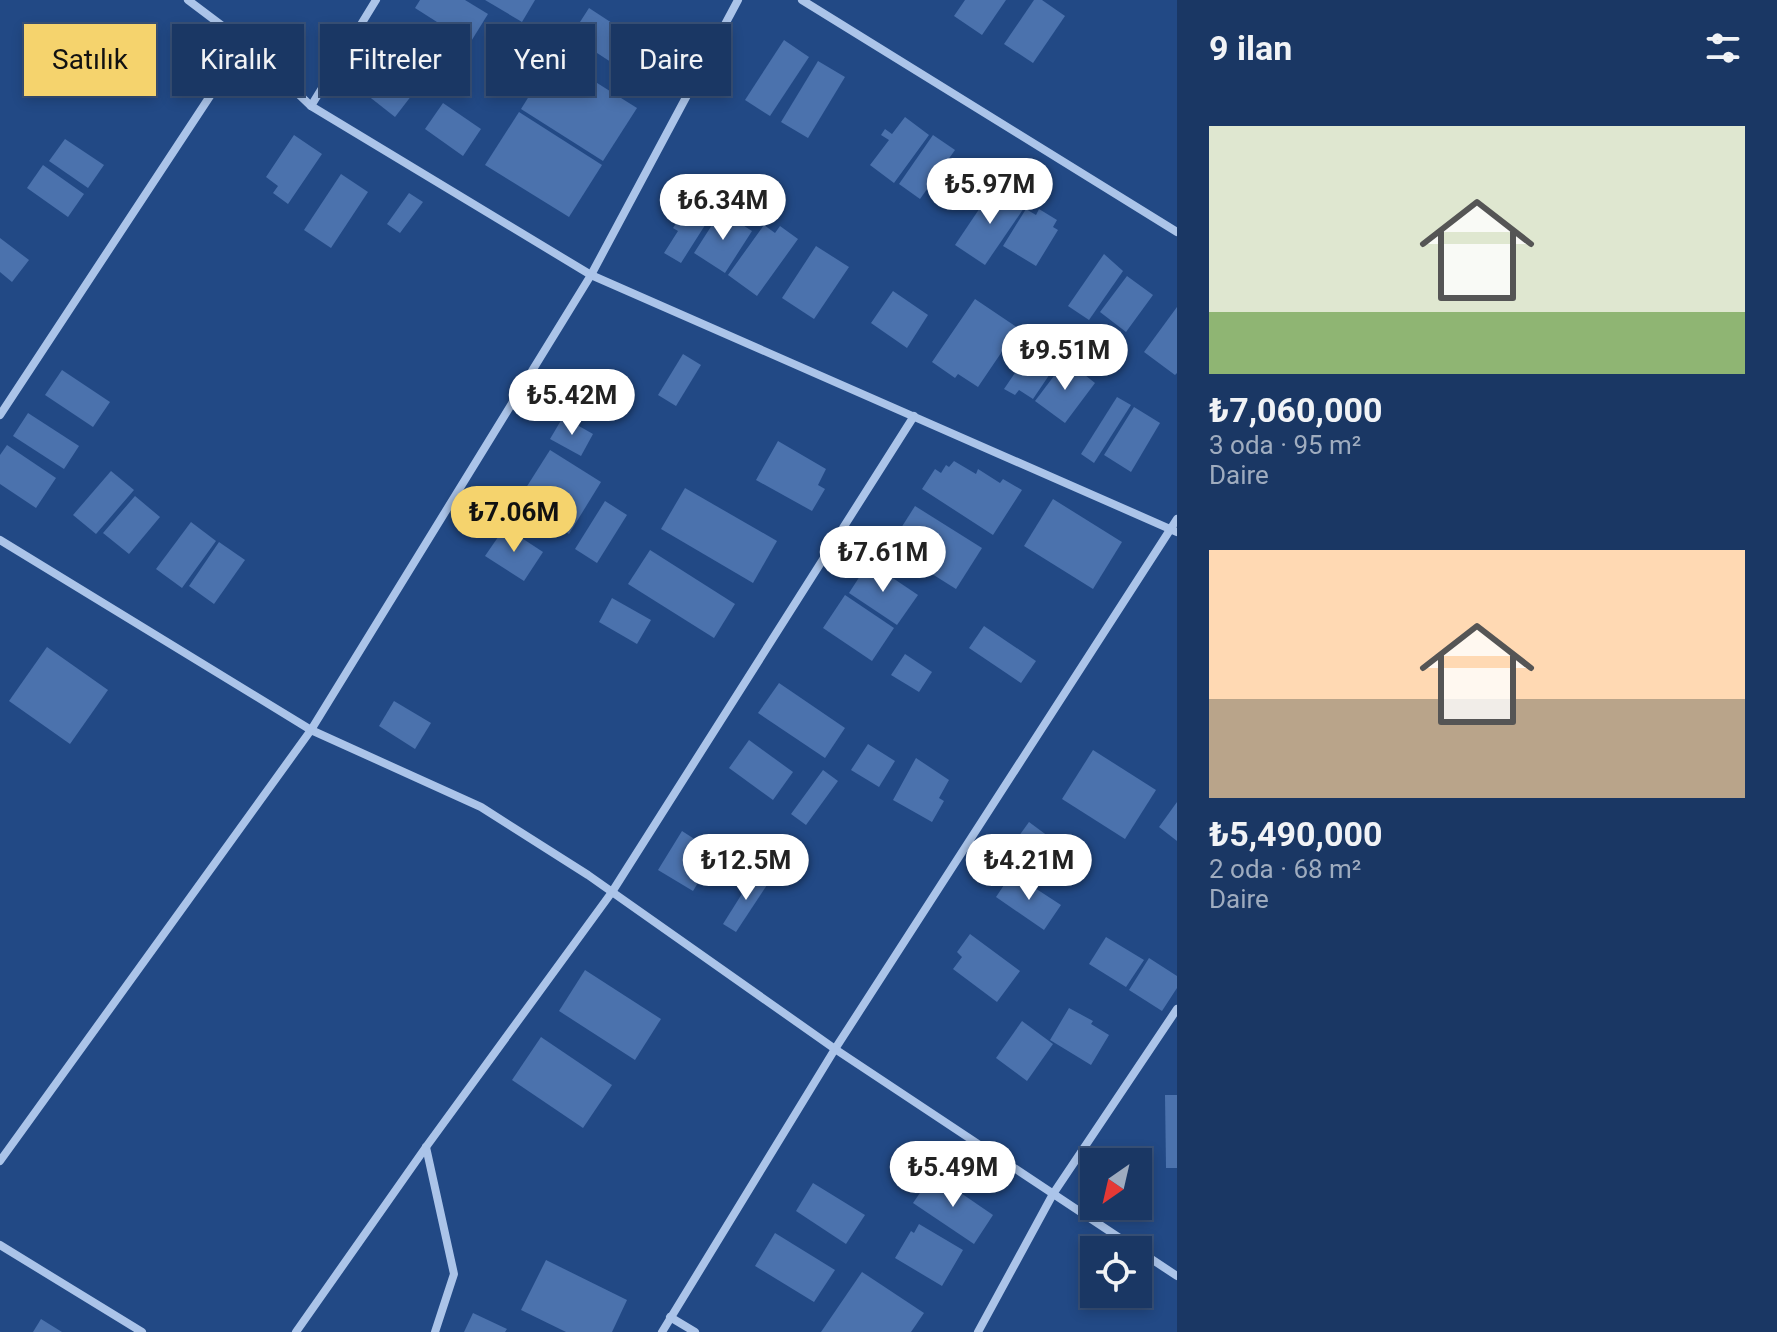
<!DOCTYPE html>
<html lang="tr">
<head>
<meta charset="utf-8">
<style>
  body { margin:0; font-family:Roboto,sans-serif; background:#27426d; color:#f1f3f6; height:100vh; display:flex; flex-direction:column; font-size:30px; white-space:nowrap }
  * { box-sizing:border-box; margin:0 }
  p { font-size:26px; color:#9facbf }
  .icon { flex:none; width:44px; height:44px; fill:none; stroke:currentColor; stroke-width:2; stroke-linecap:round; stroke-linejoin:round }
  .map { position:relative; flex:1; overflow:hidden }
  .panel { display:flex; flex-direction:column; background:#1a3764; width:600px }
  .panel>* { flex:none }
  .hud { position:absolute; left:24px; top:24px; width:760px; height:72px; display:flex; gap:16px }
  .needle { width:52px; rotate:214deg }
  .buttons { position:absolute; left:1080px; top:1148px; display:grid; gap:16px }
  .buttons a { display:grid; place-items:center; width:72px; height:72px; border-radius:0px; background:#1a3764; box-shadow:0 4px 12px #0003,0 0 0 2px #385178; font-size:40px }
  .price { position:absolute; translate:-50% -68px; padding:0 18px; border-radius:28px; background:#fff; color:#222; font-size:26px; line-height:52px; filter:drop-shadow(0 2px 4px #0008) }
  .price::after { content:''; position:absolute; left:50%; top:48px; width:24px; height:18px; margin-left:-12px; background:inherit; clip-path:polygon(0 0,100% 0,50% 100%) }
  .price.current { background:#f5d36d; color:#111 }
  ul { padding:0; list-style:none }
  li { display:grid; align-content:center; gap:16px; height:424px; padding:0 32px }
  li span { display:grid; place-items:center; height:248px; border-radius:0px; color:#555 }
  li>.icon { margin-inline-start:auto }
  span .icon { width:144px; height:144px; fill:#fffc; stroke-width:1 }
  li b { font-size:34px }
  h2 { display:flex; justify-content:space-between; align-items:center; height:96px; padding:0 32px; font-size:34px }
  .chip { padding:0 28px; border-radius:0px; background:#1a3764; box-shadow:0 4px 12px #0003,0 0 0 2px #385178; font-size:28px; line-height:72px }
  .chip.current { background:#f5d36d; color:#111 }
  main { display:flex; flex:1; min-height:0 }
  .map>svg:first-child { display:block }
  .building { fill:#4b72ad }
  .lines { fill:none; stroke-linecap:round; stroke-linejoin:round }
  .street { stroke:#abc4e9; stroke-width:8 }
</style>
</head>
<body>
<main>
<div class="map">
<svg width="1177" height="1332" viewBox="0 0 1177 1332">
  <rect width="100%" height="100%" fill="#224985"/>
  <g class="building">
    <polygon points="420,0 465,0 488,14 470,43 415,8"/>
    <polygon points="485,0 535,0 522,22"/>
    <polygon points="965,0 1006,0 982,35 954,16"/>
    <polygon points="1034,0 1042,0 1065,16 1033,63 1004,44"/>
    <polygon points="589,8 638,40 620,68 571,36"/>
    <polygon points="505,32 522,44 509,63 491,51"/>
    <polygon points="784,40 809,57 770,116 745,100"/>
    <polygon points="554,56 637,108 603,161 521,109"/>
    <polygon points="818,61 845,77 808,138 781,122"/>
    <polygon points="382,65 415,91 395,117 362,91"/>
    <polygon points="443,103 481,129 463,156 425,129"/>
    <polygon points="519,112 602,165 569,217 485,165"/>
    <polygon points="905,117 929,135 894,183 870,165 889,140 881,135 885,129 892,134"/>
    <polygon points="294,135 322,154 288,204 273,193 278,186 266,177"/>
    <polygon points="933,135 955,150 920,199 899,184"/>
    <polygon points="65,139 104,165 88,188 49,161"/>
    <polygon points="43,165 84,194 68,217 27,188"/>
    <polygon points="341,174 368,192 331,248 304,230"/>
    <polygon points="707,176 728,189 681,263 664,253 678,231 673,228"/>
    <polygon points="994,187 1024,208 985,265 955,245"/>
    <polygon points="409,193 423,202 400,233 387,224"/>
    <polygon points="1026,209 1036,215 1039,209 1057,220 1053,227 1058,230 1036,266 1003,246"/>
    <polygon points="721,211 752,231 725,273 694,253"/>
    <polygon points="764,225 775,233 780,226 798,239 757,296 728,275"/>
    <polygon points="0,238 29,260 12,282 0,272"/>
    <polygon points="816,246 849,267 814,319 782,298"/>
    <polygon points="1104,254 1123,271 1089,320 1068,306"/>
    <polygon points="1127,276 1153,295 1126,332 1100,312"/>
    <polygon points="893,291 928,315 907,348 871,323"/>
    <polygon points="975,299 1018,328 978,387 958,374 955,378 932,362"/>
    <polygon points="1177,307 1177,373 1175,375 1144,352"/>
    <polygon points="1040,336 1053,345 1049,351 1060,359 1033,399 1019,390 1015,395 1004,389"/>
    <polygon points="683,354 701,365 676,406 658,395"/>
    <polygon points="1066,360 1095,383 1065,423 1035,401"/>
    <polygon points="590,369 614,384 601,405 577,391"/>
    <polygon points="62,370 110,402 93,427 45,395"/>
    <polygon points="1117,397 1131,405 1094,463 1081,454"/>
    <polygon points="1134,407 1160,423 1131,472 1104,455"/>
    <polygon points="28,413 79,446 64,469 13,436"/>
    <polygon points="563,417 593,434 581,456 550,439"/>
    <polygon points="778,441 826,469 818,485 825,489 812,511 756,480"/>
    <polygon points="7,445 56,478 36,508 0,484 0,455"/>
    <polygon points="550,450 601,482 569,534 517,502"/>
    <polygon points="954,461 976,474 978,469 1000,483 1003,479 1022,490 993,535 922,489 935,469 941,473 946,465 949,467"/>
    <polygon points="111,471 134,490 96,534 73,515"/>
    <polygon points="685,488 777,541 753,583 661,529"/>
    <polygon points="135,496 160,517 129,554 103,533"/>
    <polygon points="1053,499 1122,542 1093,589 1024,546"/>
    <polygon points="605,501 627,515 597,563 575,549"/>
    <polygon points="915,506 982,548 956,589 889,547"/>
    <polygon points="191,522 216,541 182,588 156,569"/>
    <polygon points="505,527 543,552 524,581 485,556"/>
    <polygon points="219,542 245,560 214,604 189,586"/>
    <polygon points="650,550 735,604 714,638 628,584"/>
    <polygon points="869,562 918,595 897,625 849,593"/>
    <polygon points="845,595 894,628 872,661 823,628"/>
    <polygon points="612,598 651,620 637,644 599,622"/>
    <polygon points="984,626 1036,661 1021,683 969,648"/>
    <polygon points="47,647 108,690 70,744 9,701"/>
    <polygon points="905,654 932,672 919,692 891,675"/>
    <polygon points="779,683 845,728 825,758 758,713"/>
    <polygon points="394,701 431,723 415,749 379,726"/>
    <polygon points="749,740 793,772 773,800 729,768"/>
    <polygon points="868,744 895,761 879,787 851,770"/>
    <polygon points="1093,750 1156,790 1125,839 1062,799"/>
    <polygon points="916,758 949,780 939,798 944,801 932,822 893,800"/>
    <polygon points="823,770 838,781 806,825 791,814"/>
    <polygon points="1177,802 1177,841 1159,827"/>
    <polygon points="1029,822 1064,848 1046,872 1011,847"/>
    <polygon points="682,831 727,860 717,875 707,868 693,891 658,870"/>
    <polygon points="755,873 769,882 736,932 723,924"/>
    <polygon points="1018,877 1061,905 1044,930 996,897 1008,879 1014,883"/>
    <polygon points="970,934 1020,971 997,1002 953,969 962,957 957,952"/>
    <polygon points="1106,937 1144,960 1126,987 1089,964"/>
    <polygon points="1149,958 1177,976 1177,988 1162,1011 1129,990"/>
    <polygon points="585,970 661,1019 635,1060 559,1011"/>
    <polygon points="1069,1008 1093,1021 1091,1024 1109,1035 1091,1065 1050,1040"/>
    <polygon points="1022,1021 1053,1044 1027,1081 996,1058"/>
    <polygon points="541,1037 612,1085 583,1128 512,1080"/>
    <polygon points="1165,1095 1177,1095 1177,1168 1166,1168"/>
    <polygon points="933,1174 993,1215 974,1244 913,1203"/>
    <polygon points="813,1183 865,1215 846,1244 796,1211"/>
    <polygon points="919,1224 963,1250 942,1286 895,1258 911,1231 914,1233"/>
    <polygon points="775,1233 835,1270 814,1302 755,1266"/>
    <polygon points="546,1260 627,1300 612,1332 566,1332 521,1310"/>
    <polygon points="862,1272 924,1313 911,1332 821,1332"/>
    <polygon points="473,1313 507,1329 505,1332 464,1332"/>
    <polygon points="41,1319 62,1332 33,1332"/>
  </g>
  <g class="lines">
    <g class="street">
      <polyline points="188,0 245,43 311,106 591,275 1177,532"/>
      <polyline points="802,0 1177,232"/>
      <polyline points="311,106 376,0"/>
      <polyline points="0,415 245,43"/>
      <polyline points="0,540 311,730 481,807 588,875 835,1049 1177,1276"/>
      <polyline points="426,1147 454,1274 435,1332"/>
      <polyline points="0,1161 311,730 591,275 738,0"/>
      <polyline points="0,1245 142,1332"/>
      <polyline points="670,1317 695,1332"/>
      <polyline points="296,1332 426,1147 612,892 914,416"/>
      <polyline points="662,1332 835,1049 1177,519"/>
      <polyline points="978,1332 1053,1194 1177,1009"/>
    </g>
  </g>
</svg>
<div class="buttons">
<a><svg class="needle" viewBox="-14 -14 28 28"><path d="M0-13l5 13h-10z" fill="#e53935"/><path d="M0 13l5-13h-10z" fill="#9facbf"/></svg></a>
<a><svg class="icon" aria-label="locate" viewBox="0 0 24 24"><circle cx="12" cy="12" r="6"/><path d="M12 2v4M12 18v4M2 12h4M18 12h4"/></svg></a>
</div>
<b class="price" style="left:990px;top:226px">₺5.97M</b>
<b class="price" style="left:723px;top:242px">₺6.34M</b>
<b class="price" style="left:1065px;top:392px">₺9.51M</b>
<b class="price" style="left:572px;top:437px">₺5.42M</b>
<b class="price current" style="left:514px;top:554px">₺7.06M</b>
<b class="price" style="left:883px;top:594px">₺7.61M</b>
<b class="price" style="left:746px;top:902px">₺12.5M</b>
<b class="price" style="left:1029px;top:902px">₺4.21M</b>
<b class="price" style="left:953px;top:1209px">₺5.49M</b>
<div class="hud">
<a class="chip current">Satılık</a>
<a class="chip">Kiralık</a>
<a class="chip">Filtreler</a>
<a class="chip">Yeni</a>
<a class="chip">Daire</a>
</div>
</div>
<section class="panel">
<h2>9 ilan<svg class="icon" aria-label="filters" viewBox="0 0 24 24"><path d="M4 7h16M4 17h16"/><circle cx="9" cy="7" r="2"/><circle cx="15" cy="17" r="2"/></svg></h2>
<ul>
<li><span style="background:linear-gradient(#dfe7d0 75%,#8fb573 0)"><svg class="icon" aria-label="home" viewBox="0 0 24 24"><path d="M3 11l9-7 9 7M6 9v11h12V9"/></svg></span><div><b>₺7,060,000</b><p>3 oda · 95 m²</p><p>Daire</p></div></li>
<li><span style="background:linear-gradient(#ffd9b3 60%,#b9a48a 0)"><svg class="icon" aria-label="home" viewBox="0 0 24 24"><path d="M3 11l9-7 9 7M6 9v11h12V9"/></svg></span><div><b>₺5,490,000</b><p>2 oda · 68 m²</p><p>Daire</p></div></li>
</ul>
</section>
</main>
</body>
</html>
